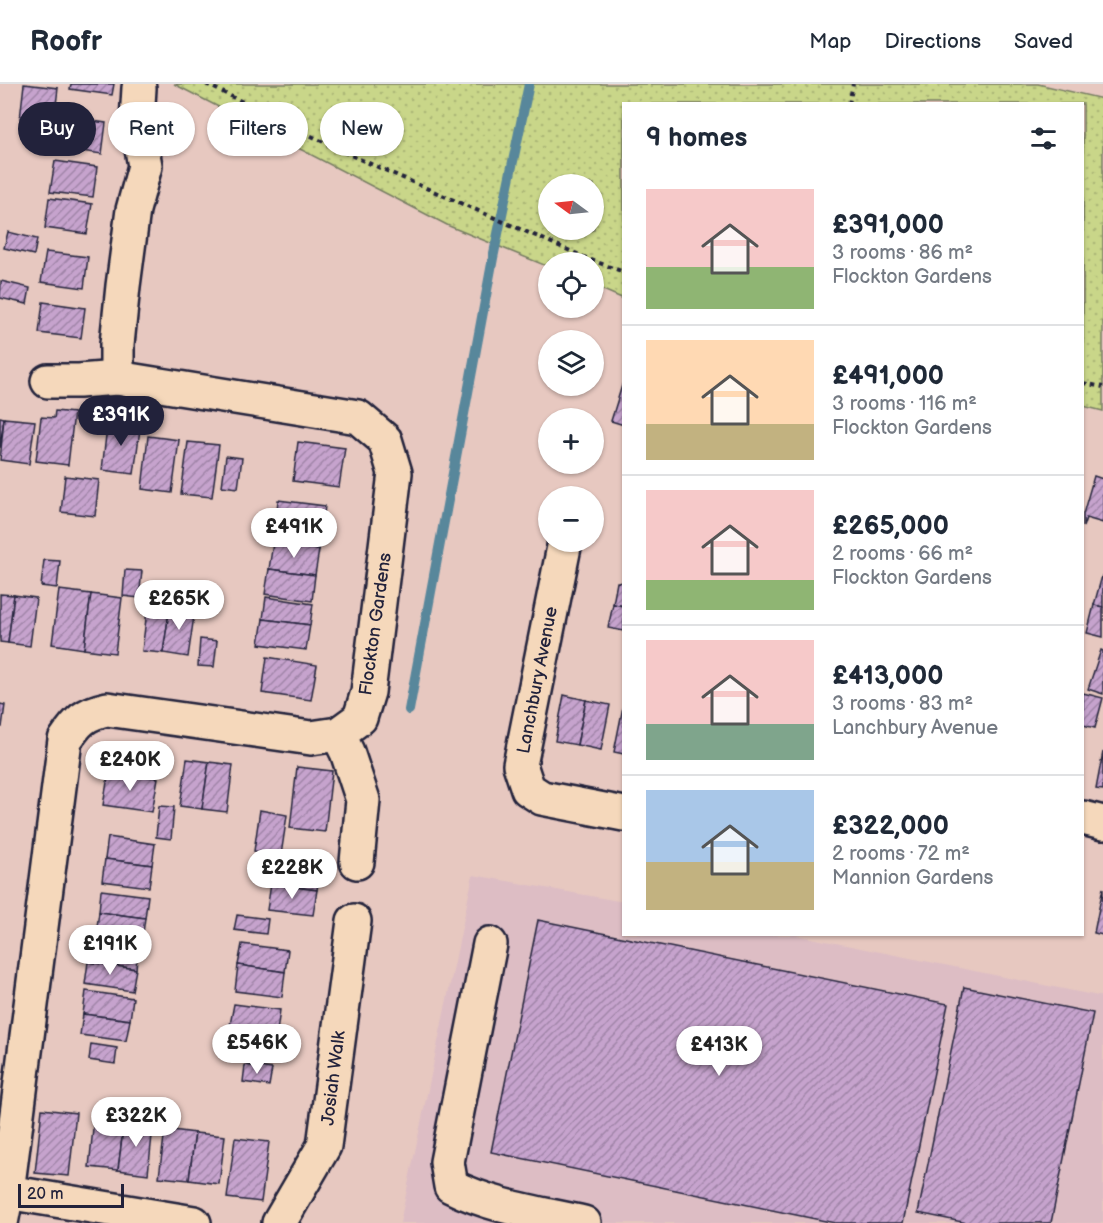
<!DOCTYPE html>
<html lang="en">
<head>
<meta charset="utf-8">
<style>
  body { margin:0; font-family:"Balsamiq Sans",sans-serif; background:#f6f6f7; color:#1f2937; height:100vh; display:flex; flex-direction:column; font-size:22px; white-space:nowrap }
  * { box-sizing:border-box; margin:0 }
  p { font-size:20px; color:#747a83 }
  .icon { flex:none; width:33px; height:33px; fill:none; stroke:currentColor; stroke-width:2; stroke-linecap:round; stroke-linejoin:round }
  .map { position:relative; flex:1; overflow:hidden }
  .panel { position:absolute; left:622px; top:18px; width:462px; height:834px; display:flex; flex-direction:column; background:#fff; border-radius:0px; box-shadow:0 2px 4px #0004 }
  .panel>* { flex:none }
  .guide { position:absolute; left:18px; top:18px; width:514px; height:54px; display:flex; gap:12px }
  .needle { width:39px; rotate:285deg }
  .buttons { position:absolute; left:538px; top:90px; display:grid; gap:12px }
  .buttons a { display:grid; place-items:center; width:66px; height:66px; border-radius:50%; background:#fff; box-shadow:0 2px 4px #0004; font-size:30px }
  .scale { position:absolute; left:18px; bottom:15px; width:106px; box-sizing:border-box; padding-left:6px; border:3px solid #22223b; border-top:0; font-size:16px; line-height:21px; white-space:nowrap; color:#22223b; -webkit-text-stroke:4px #f5d8bb; paint-order:stroke }
  .price { position:absolute; translate:-50% -51px; padding:0 14px; border-radius:21px; background:#fff; color:#222; font-size:20px; line-height:39px; filter:drop-shadow(0 2px 3px #0008) }
  .price::after { content:''; position:absolute; left:50%; top:36px; width:18px; height:14px; margin-left:-9px; background:inherit; clip-path:polygon(0 0,100% 0,50% 100%) }
  .price.active { background:#22223b; color:#fff }
  ul { padding:0; list-style:none }
  li { display:flex; align-items:center; gap:18px; height:150px; padding:0 24px }
  li+li { border-top:2px solid #e0e1e3 }
  li span { display:grid; place-items:center; flex:none; width:168px; height:120px; border-radius:0px; color:#555 }
  li>.icon { margin-inline-start:auto }
  span .icon { width:72px; height:72px; fill:#fffc; stroke-width:1 }
  li b { font-size:26px }
  h2 { display:flex; justify-content:space-between; align-items:center; height:72px; padding:0 24px; font-size:26px }
  .chip { padding:0 21px; border-radius:27px; background:#fff; box-shadow:0 2px 4px #0004; font-size:21px; line-height:54px }
  .chip.active { background:#22223b; color:#fff }
  header { display:flex; align-items:center; gap:36px; box-sizing:border-box; height:84px; padding:0 30px; background:#fff; border-bottom:2px solid #e0e1e3 }
  header strong { font-size:28px }
  nav { display:flex; gap:33px; margin-inline-start:auto; font-size:21px }
  .map>svg:first-child { display:block }
  .built { fill:#ddbdc4 }
  .park { fill:url(#park-dots); stroke:#767c62; stroke-width:1.5; fill-rule:evenodd }
  .lines { fill:none; stroke-linecap:round; stroke-linejoin:round }
  .stream { stroke:#59879b; stroke-width:10 }
  .building { fill:url(#building-hatch); stroke:#22223b; stroke-width:1.5 }
  .minor-casing { stroke:#22223b; stroke-width:38 }
  .path { stroke:#22223b; stroke-width:4; stroke-dasharray:4.5 4.5; stroke-linecap:butt }
  .minor { stroke:#f5d8bb; stroke-width:33 }
  .labels { text-anchor:middle; stroke-width:4.5; stroke-linejoin:round; paint-order:stroke }
  .street-label { font-size:18px; fill:#22223b; stroke:#f5d8bb }
</style>
</head>
<body>
<header>
<strong>Roofr</strong>
<nav><a>Map</a><a>Directions</a><a>Saved</a></nav>
</header>
<div class="map">
<svg width="1103" height="1139" viewBox="0 0 1103 1139">
  <defs>
    <pattern id="park-dots" width="8" height="8" patternUnits="userSpaceOnUse" patternTransform="scale(1.5)"><rect width="8" height="8" fill="#c9d689"/><path d="M2 2h.1M6 6h.1" fill="none" stroke="#acb777" stroke-width="1.8" stroke-linecap="round"/></pattern>
    <pattern id="building-hatch" width="6" height="6" patternUnits="userSpaceOnUse" patternTransform="scale(1.5)"><rect width="6" height="6" fill="#c6a3cd"/><path d="M-1 1l2-2M0 6l6-6M5 7l2-2" fill="none" stroke="#a084a8"/></pattern>
  </defs>
  <rect width="100%" height="100%" fill="#e7c8c0"/>
  <filter id="ink" filterUnits="userSpaceOnUse"><feTurbulence type="fractalNoise" baseFrequency=".0167" numOctaves="2"/><feDisplacementMap in="SourceGraphic" scale="12" xChannelSelector="R" yChannelSelector="G"/><feConvolveMatrix kernelMatrix="1 2 1 2 8 2 1 2 1" color-interpolation-filters="sRGB"/></filter>
  <g filter="url(#ink)">
    <polygon class="built" points="473,791 624,818 624,850 796,851 1103,913 1103,1139 400,1139"/>
    <path class="park" d="M174,0H1038L1103,15V327L1083,322V20H624V215L594,202V178H549V183L449,142ZM549,100H594V146H549Z"/>
    <g class="lines">
      <polyline class="stream" points="409,626 493,174 529,0"/>
    </g>
    <g class="building">
      <polygon points="24,0 58,4 54,39 20,35"/>
      <polygon points="71,0 114,0 112,11 70,5"/>
      <polygon points="64,33 106,39 102,70 60,64"/>
      <polygon points="55,77 97,83 93,113 50,108"/>
      <polygon points="49,114 92,120 87,150 45,144"/>
      <polygon points="8,148 37,155 34,171 4,164"/>
      <polygon points="46,168 88,173 84,204 41,198"/>
      <polygon points="1,197 30,204 27,220 0,214"/>
      <polygon points="43,218 85,224 81,254 39,249"/>
      <polygon points="624,295 624,341 611,337"/>
      <polygon points="55,327 74,329 68,381 36,377 41,333 54,334"/>
      <polygon points="0,333 4,334 0,364"/>
      <polygon points="4,334 35,337 29,380 0,376"/>
      <polygon points="108,334 133,338 132,343 140,345 134,390 102,386"/>
      <polygon points="148,352 179,356 172,409 142,405"/>
      <polygon points="188,358 219,361 212,413 181,410"/>
      <polygon points="298,358 345,364 339,403 293,397"/>
      <polygon points="226,372 242,374 238,404 222,402"/>
      <polygon points="65,392 99,396 95,432 61,428"/>
      <polygon points="1094,392 1103,395 1103,439 1086,434 1083,443 1083,430"/>
      <polygon points="278,416 325,422 322,444 276,437"/>
      <polygon points="276,437 322,444 319,466 273,459"/>
      <polygon points="273,459 319,466 315,491 269,485"/>
      <polygon points="44,476 60,477 57,504 41,502"/>
      <polygon points="269,485 315,491 312,517 265,510"/>
      <polygon points="125,486 142,487 139,514 123,512"/>
      <polygon points="1102,492 1103,492 1103,523 1094,521"/>
      <polygon points="617,498 624,499 624,522 613,520"/>
      <polygon points="59,506 91,510 84,565 52,560"/>
      <polygon points="0,510 14,511 8,559 0,558"/>
      <polygon points="91,510 122,514 115,569 84,565"/>
      <polygon points="14,511 36,514 30,562 8,559"/>
      <polygon points="266,513 313,520 310,541 263,535"/>
      <polygon points="148,519 170,522 163,569 142,567"/>
      <polygon points="613,520 624,522 624,547 608,544"/>
      <polygon points="1094,521 1103,523 1103,553 1087,549"/>
      <polygon points="170,522 195,525 188,573 163,569"/>
      <polygon points="263,535 310,541 306,566 259,560"/>
      <polygon points="200,555 217,557 214,583 198,582"/>
      <polygon points="1101,566 1103,567 1103,610 1088,605"/>
      <polygon points="267,573 317,581 311,616 262,609"/>
      <polygon points="1083,609 1103,614 1095,644 1083,641"/>
      <polygon points="564,611 586,616 577,661 555,657"/>
      <polygon points="586,616 610,621 601,666 577,661"/>
      <polygon points="0,620 5,621 2,643 0,643"/>
      <polygon points="623,623 624,623 624,670 614,668"/>
      <polygon points="1103,668 1103,706 1096,705"/>
      <polygon points="187,675 209,678 202,725 180,722"/>
      <polygon points="209,678 233,681 227,728 202,725"/>
      <polygon points="297,683 332,687 325,748 290,744"/>
      <polygon points="109,687 158,694 152,728 103,721"/>
      <polygon points="159,722 174,723 171,755 156,753"/>
      <polygon points="260,726 287,731 281,771 254,767"/>
      <polygon points="108,753 155,760 152,781 105,775"/>
      <polygon points="105,775 152,781 149,803 102,797"/>
      <polygon points="273,779 320,785 317,806 271,800"/>
      <polygon points="271,800 317,806 313,831 267,826"/>
      <polygon points="1103,804 1103,851 1094,849"/>
      <polygon points="101,806 148,812 145,834 99,828"/>
      <polygon points="99,828 145,834 142,856 96,850"/>
      <polygon points="237,831 268,835 266,850 234,846"/>
      <polygon points="538,836 948,920 903,1139 835,1139 491,1068"/>
      <polygon points="91,856 138,863 136,885 88,878"/>
      <polygon points="242,860 288,866 285,888 238,881"/>
      <polygon points="88,878 136,885 132,907 85,900"/>
      <polygon points="238,881 285,888 282,913 235,907"/>
      <polygon points="964,903 1093,929 1051,1139 967,1139 918,1129"/>
      <polygon points="86,907 133,914 130,936 83,930"/>
      <polygon points="234,920 280,926 277,948 230,941"/>
      <polygon points="83,930 130,936 126,957 80,951"/>
      <polygon points="230,941 277,948 274,973 227,967"/>
      <polygon points="91,960 117,964 115,980 89,976"/>
      <polygon points="245,981 272,985 269,1002 243,998"/>
      <polygon points="42,1025 76,1029 69,1092 35,1089"/>
      <polygon points="94,1035 124,1038 118,1086 89,1083"/>
      <polygon points="124,1038 153,1042 148,1090 118,1086"/>
      <polygon points="165,1045 195,1049 189,1096 159,1093"/>
      <polygon points="195,1049 225,1052 219,1100 189,1096"/>
      <polygon points="235,1054 269,1058 261,1118 227,1114"/>
    </g>
    <g class="lines">
      <g class="minor-casing">
        <g id="minor">
          <polyline points="117,294 117,260 123,202 133,126 145,82 137,37 139,4"/>
          <polyline points="565,458 520,681 528,705 542,714 624,730"/>
          <polyline points="338,650 347,668 363,716 357,778"/>
          <polyline points="1083,734 1103,739"/>
          <path d="M490,860L447,1078L451,1102C493,1123 538,1129 584,1139"/>
          <polyline points="7,1108 194,1139"/>
          <path d="M1,1139L7,1108L65,656C78,637 84,630 107,625L311,654L338,650L360,634L368,608L395,389L385,356L358,333L117,294L79,297H48"/>
          <polyline points="279,1139 324,1062 354,837"/>
        </g>
      </g>
      <g class="path">
        <polyline points="206,0 348,70 591,176 624,188"/>
        <polyline points="849,20 853,0"/>
        <polyline points="1083,299 1103,303"/>
      </g>
      <use href="#minor" class="minor"/>
    </g>
  </g>
  <g class="labels">
    <g class="street-label">
      <text transform="translate(375 540) rotate(-82)" y="6">Flockton Gardens</text>
      <text transform="translate(537 596) rotate(-79)" y="6">Lanchbury Avenue</text>
      <text transform="translate(333 994) rotate(-83)" y="6">Josiah Walk</text>
    </g>
  </g>
</svg>
<div class="buttons">
<a><svg class="needle" viewBox="-14 -14 28 28"><path d="M0-13l5 13h-10z" fill="#e53935"/><path d="M0 13l5-13h-10z" fill="#747a83"/></svg></a>
<a><svg class="icon" aria-label="locate" viewBox="0 0 24 24"><circle cx="12" cy="12" r="6"/><path d="M12 2v4M12 18v4M2 12h4M18 12h4"/></svg></a>
<a><svg class="icon" aria-label="layers" viewBox="0 0 24 24"><path d="M12 4l9 5-9 5-9-5zM3 14l9 5 9-5"/></svg></a>
<a>+</a>
<a>−</a>
</div>
<div class="scale">20 m</div>
<b class="price active" style="left:121px;top:363px">£391K</b>
<b class="price" style="left:294px;top:475px">£491K</b>
<b class="price" style="left:179px;top:547px">£265K</b>
<b class="price" style="left:130px;top:708px">£240K</b>
<b class="price" style="left:292px;top:816px">£228K</b>
<b class="price" style="left:110px;top:892px">£191K</b>
<b class="price" style="left:257px;top:991px">£546K</b>
<b class="price" style="left:719px;top:993px">£413K</b>
<b class="price" style="left:136px;top:1064px">£322K</b>
<div class="guide">
<a class="chip active">Buy</a>
<a class="chip">Rent</a>
<a class="chip">Filters</a>
<a class="chip">New</a>
</div>
<section class="panel">
<h2>9 homes<svg class="icon" aria-label="filters" viewBox="0 0 24 24"><path d="M4 7h16M4 17h16"/><circle cx="9" cy="7" r="2"/><circle cx="15" cy="17" r="2"/></svg></h2>
<ul>
<li><span style="background:linear-gradient(#f6c9c9 65%,#8fb573 0)"><svg class="icon" aria-label="home" viewBox="0 0 24 24"><path d="M3 11l9-7 9 7M6 9v11h12V9"/></svg></span><div><b>£391,000</b><p>3 rooms · 86 m²</p><p>Flockton Gardens</p></div></li>
<li><span style="background:linear-gradient(#ffd9b3 70%,#c2b280 0)"><svg class="icon" aria-label="home" viewBox="0 0 24 24"><path d="M3 11l9-7 9 7M6 9v11h12V9"/></svg></span><div><b>£491,000</b><p>3 rooms · 116 m²</p><p>Flockton Gardens</p></div></li>
<li><span style="background:linear-gradient(#f6c9c9 75%,#8fb573 0)"><svg class="icon" aria-label="home" viewBox="0 0 24 24"><path d="M3 11l9-7 9 7M6 9v11h12V9"/></svg></span><div><b>£265,000</b><p>2 rooms · 66 m²</p><p>Flockton Gardens</p></div></li>
<li><span style="background:linear-gradient(#f6c9c9 70%,#7fa58c 0)"><svg class="icon" aria-label="home" viewBox="0 0 24 24"><path d="M3 11l9-7 9 7M6 9v11h12V9"/></svg></span><div><b>£413,000</b><p>3 rooms · 83 m²</p><p>Lanchbury Avenue</p></div></li>
<li><span style="background:linear-gradient(#a9c7e8 60%,#c2b280 0)"><svg class="icon" aria-label="home" viewBox="0 0 24 24"><path d="M3 11l9-7 9 7M6 9v11h12V9"/></svg></span><div><b>£322,000</b><p>2 rooms · 72 m²</p><p>Mannion Gardens</p></div></li>
</ul>
</section>
</div>
</body>
</html>
